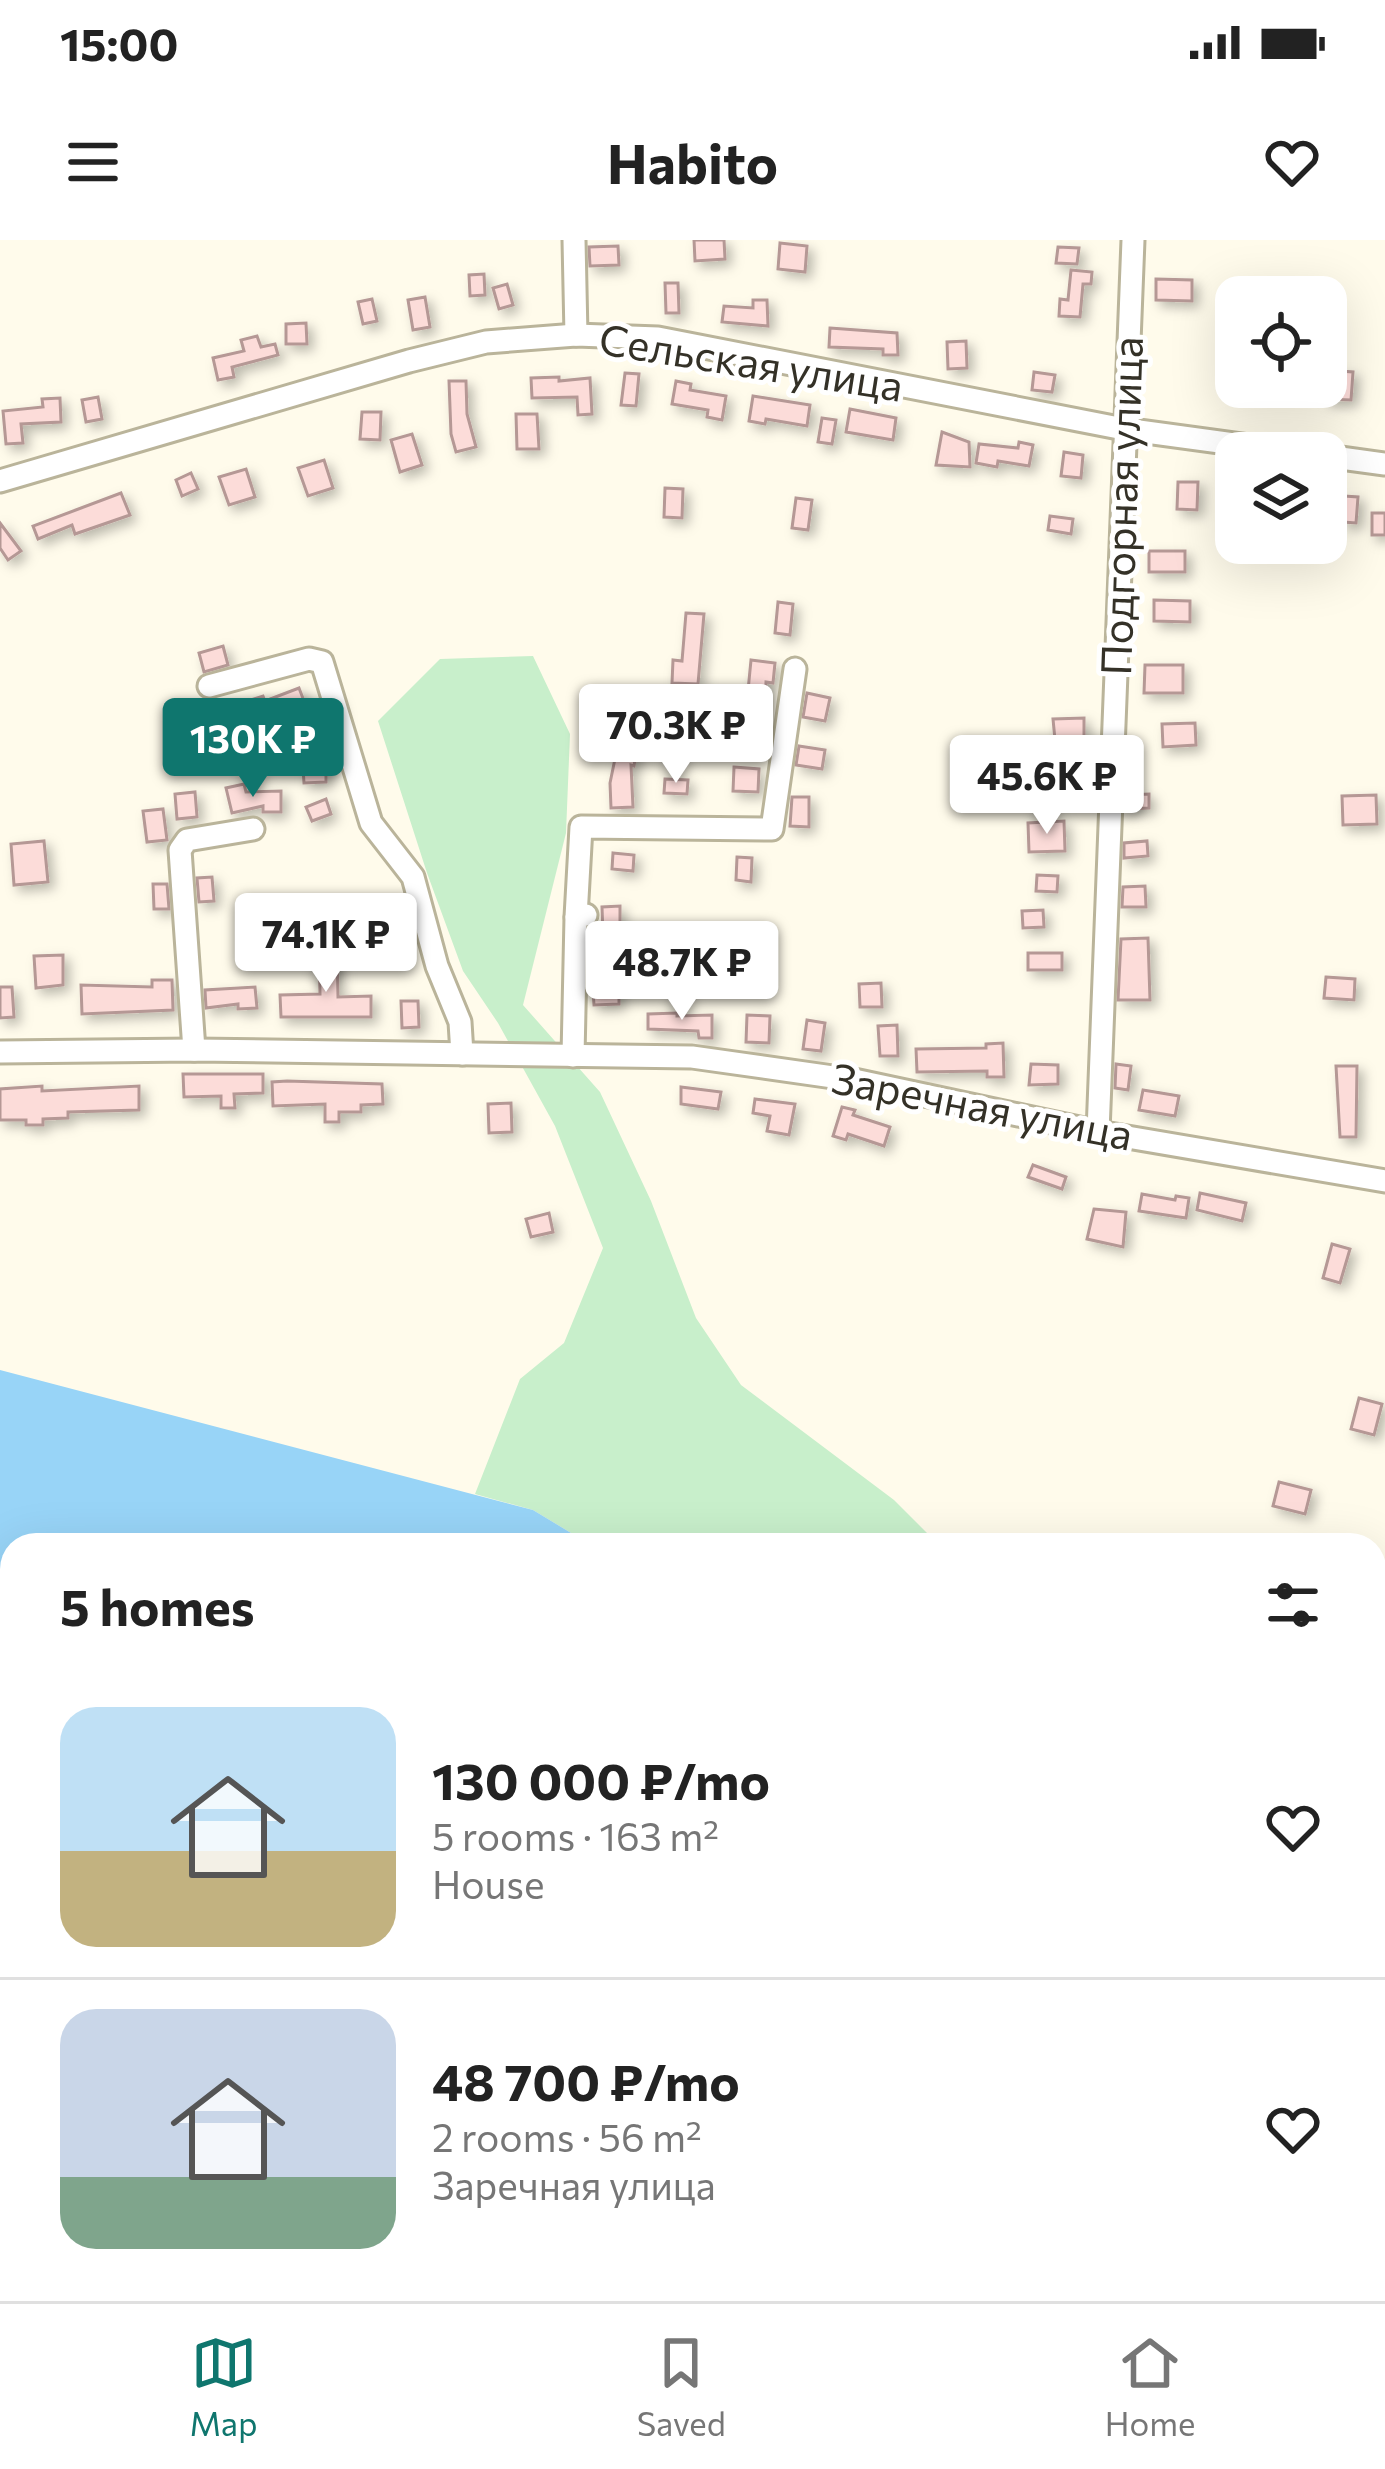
<!DOCTYPE html>
<html lang="en">
<head>
<meta charset="utf-8">
<style>
  body { margin:0; font-family:Commissioner,sans-serif; background:#f2f2f2; color:#222; height:100vh; display:flex; flex-direction:column; font-size:45px; white-space:nowrap }
  * { box-sizing:border-box; margin:0 }
  p { font-size:39px; color:#767676 }
  .icon { flex:none; width:66px; height:66px; fill:none; stroke:currentColor; stroke-width:2; stroke-linecap:round; stroke-linejoin:round }
  .map { position:relative; flex:1; overflow:hidden }
  .sheet { position:absolute; left:0px; top:1293px; width:1386px; height:768px; display:flex; flex-direction:column; background:#fff; border-radius:36px 36px 0 0; box-shadow:0 12px 48px #0002 }
  .sheet>* { flex:none }
  .buttons { position:absolute; left:1215px; top:36px; display:grid; gap:24px }
  .buttons a { display:grid; place-items:center; width:132px; height:132px; border-radius:24px; background:#fff; box-shadow:0 12px 48px #0002; font-size:60px }
  .price { position:absolute; translate:-50% -102px; padding:0 27px; border-radius:12px; background:#fff; color:#222; font-size:39px; line-height:78px; filter:drop-shadow(0 3px 6px #0008) }
  .price::after { content:''; position:absolute; left:50%; top:72px; width:36px; height:27px; margin-left:-18px; background:inherit; clip-path:polygon(0 0,100% 0,50% 100%) }
  .price.current { background:#0f766e; color:#fff }
  ul { padding:0; list-style:none }
  li { display:flex; align-items:center; gap:36px; height:300px; padding:0 60px }
  li+li { border-top:3px solid #e0e0e0 }
  li span { display:grid; place-items:center; flex:none; width:336px; height:240px; border-radius:36px; color:#555 }
  li>.icon { margin-inline-start:auto }
  span .icon { width:144px; height:144px; fill:#fffc; stroke-width:1 }
  li b { font-size:51px }
  h2 { display:flex; justify-content:space-between; align-items:center; height:144px; padding:0 60px; font-size:51px }
  .status { display:flex; justify-content:space-between; align-items:center; height:84px; padding:0 60px; background:#fff; direction:ltr }
  .status svg { height:33px; fill:currentColor }
  header { display:flex; justify-content:space-between; align-items:center; height:156px; padding:0 60px; background:#fff; font-size:54px; font-weight:700 }
  .dock { display:flex; justify-content:space-around; align-items:center; height:168px; border-top:3px solid #e0e0e0; background:#fff; font-size:33px; color:#767676 }
  .dock a { display:grid; justify-items:center; gap:6px }
  .dock .current { color:#0f766e }
  .map>svg:first-child { display:block }
  .green { fill:#c8efcb }
  .water { fill:#98d4f7 }
  .building { fill:#fcdcd9; stroke:#b59895; stroke-width:3; filter:url(#shadow) }
  .lines { fill:none; stroke-linecap:round; stroke-linejoin:round }
  .minor-casing { stroke:#bab49a; stroke-width:27 }
  .minor { stroke:#fff; stroke-width:21 }
  .labels { text-anchor:middle; stroke-width:10; stroke-linejoin:round; paint-order:stroke }
  .street-label { font-size:42px; fill:#343127; stroke:#fff }
</style>
</head>
<body>
<div class="status"><b>15:00</b><svg viewBox="0 0 49 12"><path d="M0 12V9h3v3zM5 12V6h3v6zM10 12V3h3v9zM15 12V0h3v12zM26 1h20v11H26zM47 4h2v5h-2z"/></svg></div>
<header><svg class="icon" aria-label="menu" viewBox="0 0 24 24"><path d="M4 6h16M4 12h16M4 18h16"/></svg>Habito<svg class="icon" aria-label="heart" viewBox="0 0 24 24"><path d="M12 20l-8-8c-3-5 5-10 8-4 3-6 11-1 8 4z"/></svg></header>
<div class="map">
<svg width="1385" height="2061" viewBox="0 0 1385 2061">
  <defs>
    <filter id="shadow"><feDropShadow dx="5.5" dy="5.5" stdDeviation="6" flood-color="#0004"/></filter>
  </defs>
  <rect width="100%" height="100%" fill="#fffbeb"/>
  <polygon class="green" points="533,416 570,494 566,593 523,765 600,852 651,961 696,1078 741,1145 894,1260 939,1305 591,1305 533,1270 475,1254 520,1139 564,1103 603,1008 555,886 498,783 463,731 427,633 378,481 440,419"/>
  <g class="water">
    <polygon points="0,1130 533,1270 591,1305 12,1305 12,1510 0,1508"/>
    <polygon points="1374,1606 1385,1608 1385,1849 1374,1847"/>
  </g>
  <g class="building">
    <polygon points="694,0 724,0 725,19 695,21"/>
    <polygon points="780,3 807,6 805,32 778,29"/>
    <polygon points="618,6 619,25 590,26 589,7"/>
    <polygon points="1058,7 1079,8 1077,24 1056,23"/>
    <polygon points="1071,30 1092,32 1091,44 1083,44 1080,77 1059,76 1060,59 1068,60"/>
    <polygon points="484,34 485,55 470,56 469,35"/>
    <polygon points="1156,39 1192,40 1192,61 1156,60"/>
    <polygon points="665,43 678,43 679,73 666,73"/>
    <polygon points="507,44 513,65 499,69 493,48"/>
    <polygon points="425,57 430,87 413,90 408,60"/>
    <polygon points="372,59 377,81 363,84 358,62"/>
    <polygon points="753,60 767,60 768,86 722,82 724,66 753,68"/>
    <polygon points="306,83 307,104 286,104 286,84"/>
    <polygon points="830,88 897,93 898,115 883,115 883,109 829,107"/>
    <polygon points="257,96 261,107 275,104 278,115 232,127 234,137 218,140 213,118 244,111 241,100"/>
    <polygon points="966,101 967,128 948,129 947,102"/>
    <polygon points="1326,130 1353,132 1351,160 1325,159"/>
    <polygon points="1034,132 1055,135 1052,152 1032,150"/>
    <polygon points="625,133 639,134 636,166 621,165"/>
    <polygon points="559,137 559,141 590,138 592,174 578,175 577,157 532,158 531,138"/>
    <polygon points="449,141 466,141 467,174 476,207 456,212 451,194"/>
    <polygon points="676,141 691,144 690,150 726,156 722,180 707,177 708,170 672,164"/>
    <polygon points="753,156 810,165 807,186 766,179 765,184 749,181"/>
    <polygon points="98,157 102,179 86,182 82,160"/>
    <polygon points="60,158 61,182 21,184 23,203 6,204 3,171 43,167 42,159"/>
    <polygon points="850,169 896,178 893,200 846,192"/>
    <polygon points="362,172 381,172 380,200 360,199"/>
    <polygon points="516,174 537,174 539,209 517,209"/>
    <polygon points="822,178 836,180 832,204 818,202"/>
    <polygon points="942,192 969,202 970,227 936,225"/>
    <polygon points="412,194 422,225 400,232 391,200"/>
    <polygon points="1019,202 1033,205 1029,226 998,221 997,227 976,223 979,204 1018,208"/>
    <polygon points="1064,212 1083,215 1081,238 1061,236"/>
    <polygon points="324,220 333,248 308,256 298,228"/>
    <polygon points="246,229 255,257 229,265 219,237"/>
    <polygon points="191,233 198,249 182,256 176,240"/>
    <polygon points="1178,242 1198,242 1197,270 1177,269"/>
    <polygon points="665,248 683,249 682,278 664,277"/>
    <polygon points="121,253 130,275 75,294 72,285 38,299 33,286"/>
    <polygon points="1344,256 1358,257 1356,283 1343,282"/>
    <polygon points="796,258 812,260 808,290 792,288"/>
    <rect x="1372" y="273" width="13" height="22"/>
    <polygon points="1050,276 1073,279 1071,294 1048,290"/>
    <polygon points="0,283 21,311 8,320 0,308"/>
    <rect x="1149" y="311" width="36" height="21"/>
    <polygon points="1154,360 1190,361 1190,382 1154,381"/>
    <polygon points="778,362 793,364 790,395 775,393"/>
    <polygon points="686,373 704,374 698,444 672,443 673,420 682,421"/>
    <polygon points="223,406 228,425 204,432 199,413"/>
    <polygon points="751,420 775,423 773,443 766,442 764,495 736,492 739,461 747,461"/>
    <polygon points="1145,425 1183,425 1183,453 1144,453"/>
    <polygon points="299,448 309,474 292,480 289,473 244,486 246,494 227,499 219,470 263,456 265,461"/>
    <polygon points="807,453 830,458 825,481 803,477"/>
    <polygon points="672,474 694,477 692,497 670,495"/>
    <polygon points="1084,478 1084,497 1055,500 1053,479"/>
    <polygon points="1195,483 1196,505 1163,507 1162,484"/>
    <polygon points="799,506 825,510 822,529 796,525"/>
    <polygon points="617,509 636,512 634,526 631,525 633,567 611,568 610,543"/>
    <polygon points="326,527 326,542 304,543 303,528"/>
    <polygon points="734,527 759,529 758,552 733,551"/>
    <polygon points="1041,535 1070,536 1069,554 1040,553"/>
    <polygon points="665,539 688,540 687,554 664,553"/>
    <polygon points="244,544 246,552 281,551 281,572 263,572 263,566 232,573 226,548"/>
    <polygon points="195,552 197,577 177,579 175,554"/>
    <polygon points="1149,554 1149,568 1126,569 1126,555"/>
    <polygon points="1376,555 1377,584 1343,585 1342,556"/>
    <polygon points="792,557 809,557 809,587 790,586"/>
    <polygon points="326,559 331,574 312,581 306,567"/>
    <polygon points="163,569 167,600 147,602 143,571"/>
    <polygon points="1064,581 1065,611 1029,612 1028,583"/>
    <polygon points="44,601 48,642 14,645 11,604"/>
    <polygon points="1147,601 1148,616 1124,618 1124,603"/>
    <polygon points="613,613 634,615 633,631 612,629"/>
    <polygon points="737,617 752,618 751,642 736,640"/>
    <polygon points="1037,635 1058,636 1057,652 1036,651"/>
    <polygon points="212,637 214,661 199,662 197,638"/>
    <polygon points="153,644 167,644 169,669 154,669"/>
    <polygon points="1145,646 1146,667 1122,667 1123,647"/>
    <polygon points="620,666 620,713 599,712 600,696 603,696 602,667"/>
    <polygon points="1043,670 1044,687 1023,688 1022,671"/>
    <polygon points="1148,698 1150,760 1118,760 1121,699"/>
    <polygon points="337,704 338,757 371,756 371,777 281,777 280,755 320,754 319,705"/>
    <rect x="1028" y="713" width="34" height="17"/>
    <polygon points="63,715 63,745 36,748 34,716"/>
    <polygon points="1326,737 1355,739 1354,760 1324,758"/>
    <polygon points="152,740 172,740 173,770 82,774 81,745 152,747"/>
    <polygon points="881,743 882,767 860,767 859,744"/>
    <polygon points="0,747 12,747 14,777 0,778"/>
    <polygon points="255,747 257,768 238,769 238,764 206,768 205,750"/>
    <polygon points="619,749 619,764 594,765 593,750"/>
    <polygon points="401,761 418,761 419,787 402,788"/>
    <polygon points="677,773 677,776 712,775 712,798 699,798 698,791 648,789 648,774"/>
    <polygon points="747,775 770,776 769,803 746,802"/>
    <polygon points="807,780 825,783 821,811 803,809"/>
    <polygon points="897,785 898,816 880,816 878,786"/>
    <polygon points="1003,803 1004,837 987,837 987,831 917,832 916,809 986,808 986,804"/>
    <polygon points="1031,824 1058,825 1058,844 1029,845"/>
    <polygon points="1116,824 1131,826 1128,850 1115,848"/>
    <polygon points="1336,826 1357,826 1356,897 1340,897"/>
    <polygon points="183,834 263,834 263,853 234,854 235,868 221,868 221,856 184,857"/>
    <polygon points="287,841 382,844 383,864 361,865 361,872 339,872 339,882 325,882 325,864 273,866 272,842"/>
    <polygon points="42,846 42,851 139,846 139,870 68,872 68,878 43,879 43,885 26,885 26,880 0,880 0,849"/>
    <polygon points="681,847 721,852 718,869 681,864"/>
    <polygon points="1143,850 1179,856 1175,876 1139,870"/>
    <polygon points="755,859 795,864 789,895 767,891 770,876 753,873"/>
    <polygon points="511,863 512,892 489,893 488,864"/>
    <polygon points="842,867 855,870 853,875 890,887 884,906 848,894 846,900 833,896"/>
    <polygon points="1033,925 1066,937 1062,949 1028,937"/>
    <polygon points="1200,953 1246,963 1242,981 1197,970"/>
    <polygon points="1142,954 1175,960 1176,956 1189,958 1186,978 1139,971"/>
    <polygon points="1094,969 1126,972 1123,1007 1087,999"/>
    <polygon points="549,973 553,992 531,997 526,979"/>
    <polygon points="1332,1004 1350,1009 1340,1043 1323,1038"/>
    <polygon points="1359,1158 1382,1164 1374,1195 1351,1189"/>
    <polygon points="1279,1242 1311,1250 1305,1274 1273,1266"/>
  </g>
  <g class="lines">
    <g class="minor-casing">
      <g id="minor">
        <polyline points="574,0 576,95"/>
        <polyline points="1326,216 1385,224"/>
        <polyline points="0,241 409,121 486,102 576,95 658,98 1124,189 1300,213"/>
        <polyline points="209,446 309,419 322,422 371,583 413,637 437,726 460,782 462,814"/>
        <polyline points="576,677 581,587 772,589 795,429"/>
        <polyline points="194,810 180,610 187,600 253,589"/>
        <polyline points="0,812 194,810 692,817 854,840 1098,892 1385,941"/>
        <polyline points="573,816 576,677 586,675"/>
        <polyline points="1098,892 1133,0"/>
        <polyline points="0,1767 12,1769"/>
        <polyline points="655,2049 658,2061"/>
        <polyline points="1245,2049 1282,2061"/>
        <polyline points="1036,2061 1038,2049"/>
      </g>
    </g>
    <use href="#minor" class="minor"/>
  </g>
  <g class="labels">
    <g class="street-label">
      <text transform="translate(751 123) rotate(9)" y="15">Сельская улица</text>
      <text transform="translate(1122 266) rotate(-88)" y="15">Подгорная улица</text>
      <text transform="translate(982 867) rotate(11)" y="15">Заречная улица</text>
    </g>
  </g>
</svg>
<div class="buttons">
<a><svg class="icon" aria-label="locate" viewBox="0 0 24 24"><circle cx="12" cy="12" r="6"/><path d="M12 2v4M12 18v4M2 12h4M18 12h4"/></svg></a>
<a><svg class="icon" aria-label="layers" viewBox="0 0 24 24"><path d="M12 4l9 5-9 5-9-5zM3 14l9 5 9-5"/></svg></a>
</div>
<b class="price" style="left:676px;top:546px">70.3K ₽</b>
<b class="price current" style="left:253px;top:560px">130K ₽</b>
<b class="price" style="left:1047px;top:597px">45.6K ₽</b>
<b class="price" style="left:326px;top:755px">74.1K ₽</b>
<b class="price" style="left:682px;top:783px">48.7K ₽</b>
<section class="sheet">
<h2>5 homes<svg class="icon" aria-label="filters" viewBox="0 0 24 24"><path d="M4 7h16M4 17h16"/><circle cx="9" cy="7" r="2"/><circle cx="15" cy="17" r="2"/></svg></h2>
<ul>
<li><span style="background:linear-gradient(#bfe0f5 60%,#c2b280 0)"><svg class="icon" aria-label="home" viewBox="0 0 24 24"><path d="M3 11l9-7 9 7M6 9v11h12V9"/></svg></span><div><b>130 000 ₽/mo</b><p>5 rooms · 163 m²</p><p>House</p></div><svg class="icon" aria-label="heart" viewBox="0 0 24 24"><path d="M12 20l-8-8c-3-5 5-10 8-4 3-6 11-1 8 4z"/></svg></li>
<li><span style="background:linear-gradient(#c9d6e8 70%,#7fa58c 0)"><svg class="icon" aria-label="home" viewBox="0 0 24 24"><path d="M3 11l9-7 9 7M6 9v11h12V9"/></svg></span><div><b>48 700 ₽/mo</b><p>2 rooms · 56 m²</p><p>Заречная улица</p></div><svg class="icon" aria-label="heart" viewBox="0 0 24 24"><path d="M12 20l-8-8c-3-5 5-10 8-4 3-6 11-1 8 4z"/></svg></li>
</ul>
</section>
</div>
<nav class="dock">
<a class="current"><svg class="icon" aria-label="map" viewBox="0 0 24 24"><path d="M3 6l6-2 6 2 6-2v14l-6 2-6-2-6 2zM9 4v14M15 6v14"/></svg>Map</a>
<a><svg class="icon" aria-label="saved" viewBox="0 0 24 24"><path d="M7 4h10v16l-5-4-5 4z"/></svg>Saved</a>
<a><svg class="icon" aria-label="home" viewBox="0 0 24 24"><path d="M3 11l9-7 9 7M6 9v11h12V9"/></svg>Home</a>
</nav>
</body>
</html>
